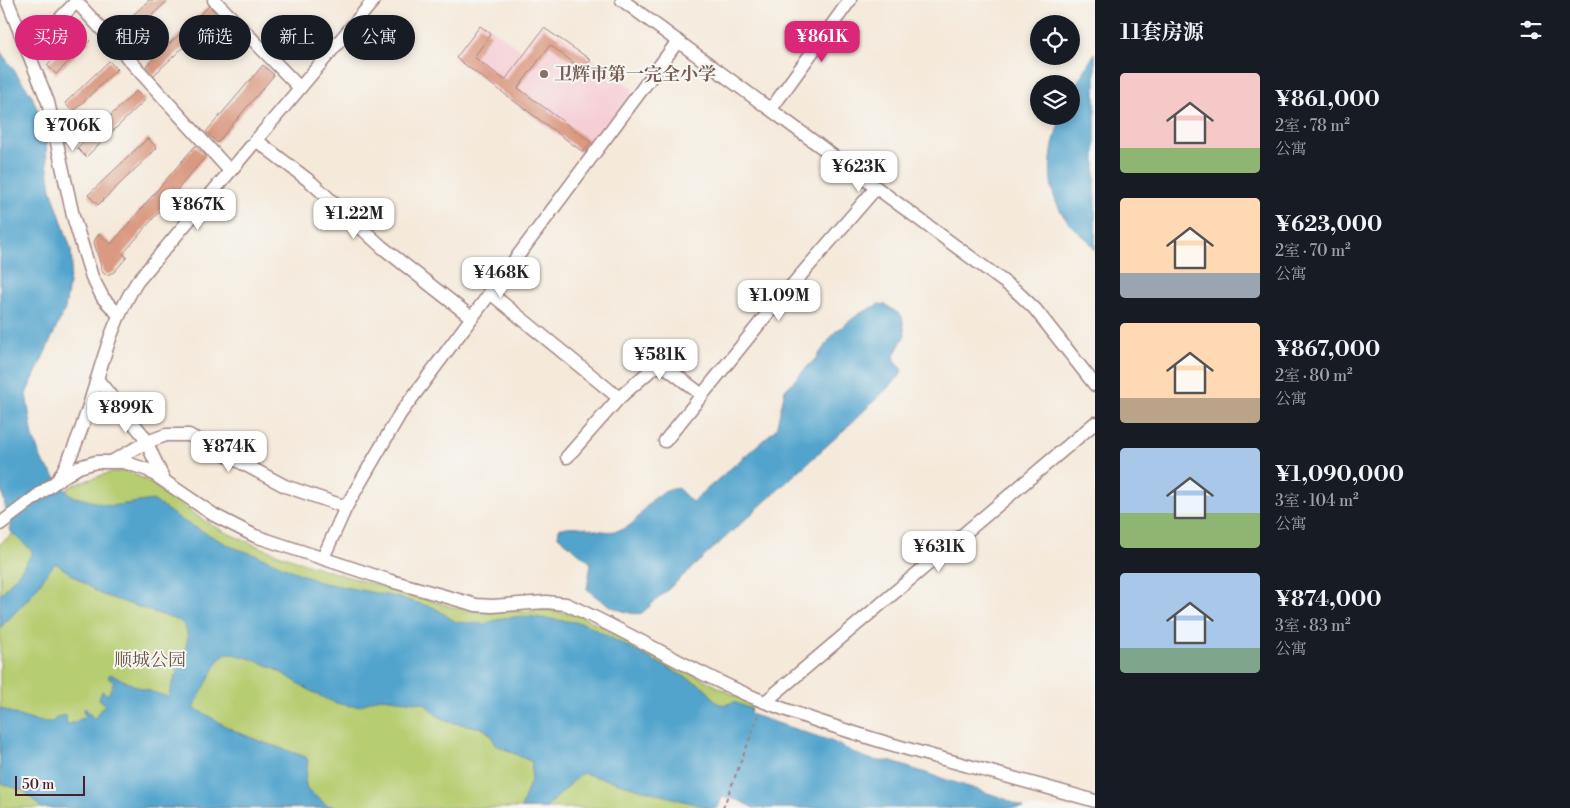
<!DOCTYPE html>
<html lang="zh">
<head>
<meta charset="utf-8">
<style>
  body { margin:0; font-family:"Libre Bodoni","Noto Serif SC",serif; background:#242831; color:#f1f3f6; height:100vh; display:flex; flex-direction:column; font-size:19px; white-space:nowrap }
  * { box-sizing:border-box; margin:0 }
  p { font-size:16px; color:#9ea1a6 }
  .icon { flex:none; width:28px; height:28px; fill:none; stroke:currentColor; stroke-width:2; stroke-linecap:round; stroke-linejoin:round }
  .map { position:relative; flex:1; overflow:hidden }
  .sheet { display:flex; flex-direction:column; background:#171b24; width:475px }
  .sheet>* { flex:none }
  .hud { position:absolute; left:15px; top:15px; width:475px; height:45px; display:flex; gap:10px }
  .buttons { position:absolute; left:1030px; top:15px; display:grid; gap:10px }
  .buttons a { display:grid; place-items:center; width:50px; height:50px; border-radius:50%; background:#171b24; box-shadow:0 2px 8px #0003; font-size:25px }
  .scale { position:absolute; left:15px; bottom:12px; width:70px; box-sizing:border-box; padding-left:5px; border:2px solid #4a1f2b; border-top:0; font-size:14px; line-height:18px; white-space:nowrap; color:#4a1f2b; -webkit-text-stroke:4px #f6f6f2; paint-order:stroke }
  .price { position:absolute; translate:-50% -42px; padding:0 11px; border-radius:10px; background:#fff; color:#222; font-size:16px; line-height:32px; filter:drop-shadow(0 1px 2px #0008) }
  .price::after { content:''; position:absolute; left:50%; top:30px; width:15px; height:11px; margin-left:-8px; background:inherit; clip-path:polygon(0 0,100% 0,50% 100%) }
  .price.selected { background:#db2777; color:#fff }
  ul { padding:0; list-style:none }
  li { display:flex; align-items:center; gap:15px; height:125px; padding:0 25px }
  li span { display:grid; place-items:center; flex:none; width:140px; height:100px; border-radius:5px; color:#555 }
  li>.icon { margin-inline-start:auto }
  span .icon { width:60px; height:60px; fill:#fffc; stroke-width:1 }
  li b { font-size:21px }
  h2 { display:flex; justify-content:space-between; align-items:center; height:60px; padding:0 25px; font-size:21px }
  .tag { padding:0 18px; border-radius:22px; background:#171b24; box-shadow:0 2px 8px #0003; font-size:18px; line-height:45px }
  .tag.selected { background:#db2777; color:#fff }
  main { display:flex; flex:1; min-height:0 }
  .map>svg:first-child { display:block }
  .built { fill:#f6cfd6 }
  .green { fill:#b7cd72; stroke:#80764e }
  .water { fill:#52a4cd; stroke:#4e627c }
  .building { fill:#da9980 }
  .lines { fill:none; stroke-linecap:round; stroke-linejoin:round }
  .minor-casing { stroke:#a08482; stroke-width:15 }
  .path { stroke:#a08482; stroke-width:2; stroke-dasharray:4 4; stroke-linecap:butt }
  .minor { stroke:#fff; stroke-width:12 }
  .education-dot { fill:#8d6e63; stroke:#f6f6f2; stroke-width:2 }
  .labels { text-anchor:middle; stroke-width:4; stroke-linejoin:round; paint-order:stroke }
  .education-label { font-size:18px; font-weight:bold; fill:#785e54; stroke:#f6f6f2; text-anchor:start }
  .park-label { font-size:18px; fill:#6b5340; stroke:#f6f6f2 }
</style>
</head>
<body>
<main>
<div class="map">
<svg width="1095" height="808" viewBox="0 0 1095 808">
  <rect width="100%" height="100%" fill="#f6f6f2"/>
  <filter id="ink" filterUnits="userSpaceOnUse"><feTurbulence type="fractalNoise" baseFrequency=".02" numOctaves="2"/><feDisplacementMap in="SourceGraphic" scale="10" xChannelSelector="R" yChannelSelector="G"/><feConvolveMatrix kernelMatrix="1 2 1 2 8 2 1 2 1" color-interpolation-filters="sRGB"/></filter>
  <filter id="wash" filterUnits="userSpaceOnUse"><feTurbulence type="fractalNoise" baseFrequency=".0096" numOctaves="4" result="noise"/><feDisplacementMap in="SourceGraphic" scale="20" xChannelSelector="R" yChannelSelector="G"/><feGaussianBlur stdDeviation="1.12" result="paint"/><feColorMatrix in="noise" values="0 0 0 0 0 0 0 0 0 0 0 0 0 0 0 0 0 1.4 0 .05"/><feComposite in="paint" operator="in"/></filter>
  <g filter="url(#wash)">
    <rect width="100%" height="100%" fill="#f5e9da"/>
    <polygon class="built" points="481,21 522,51 542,25 557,36 559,34 634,90 585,156 454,58"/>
    <path class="green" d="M126,471C161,483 186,513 219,529C293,565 377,584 456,608L482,612L550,610L579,615L753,705L713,808H0V544L73,485L112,472Z"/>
    <g class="water">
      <path d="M0,51L31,94L42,121L46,140L47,163L51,189L71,249L72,264L65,309L26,394L33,437L42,461L68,493L75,497L111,506L153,500L183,521L232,547L259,556L319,582L396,597L435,608L456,622L484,624L503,618L524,616L583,623L704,687L717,703L725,705L734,702L751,709L750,714C776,723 802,731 828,740C849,748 865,763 889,761L1003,798L1024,808H754L738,800L722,797L718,808H709L582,773L546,808H521L531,780L532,762L496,745L490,734L482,728L449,722L436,715L424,703L381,698C371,698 366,706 356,706C327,707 298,681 273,668C259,661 241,655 226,653L219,660L193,708C210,715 224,727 242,734C262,743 285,749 306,757L308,761L305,780L307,790L327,805L339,808H41L24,791L0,783V708C17,715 33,723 52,722L57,717L66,715L67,725L86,717L83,711L85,708L94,719L105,704L99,699L102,691L108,695L114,681L108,678L110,674L140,688L168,697L187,643C188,633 187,628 180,621L100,594L55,563L28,599L0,628V595L21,570L33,552L11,532L0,483Z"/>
      <path d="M1095,53V251C1090,238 1078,234 1069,223C1042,191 1049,153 1061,116H1071V92Z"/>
      <path d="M879,304L886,305L902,316L905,335L894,355L896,364L902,368L900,376L843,431L642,613C626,617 599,601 587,589L591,563L558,536L559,529C581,521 599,536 620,530C645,523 642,493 678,488L692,502L776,429L785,390L817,357L835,332L859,314Z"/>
    </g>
    <g id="blocks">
      <g class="building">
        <polygon points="149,0 168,0 124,42 115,32"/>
        <polygon points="209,6 217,15 154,75 146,66"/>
        <polygon points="480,26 491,34 474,57 505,80 544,28 591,60 583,70 550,45 518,88 591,142 583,152 456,58"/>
        <polygon points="81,32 90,41 56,74 47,65"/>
        <polygon points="109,61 117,69 73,112 65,103"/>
        <polygon points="263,65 274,75 217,143 206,132"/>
        <polygon points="136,91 145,100 86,157 77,148"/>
        <polygon points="148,138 157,148 98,205 88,195"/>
        <polygon points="195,146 206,156 123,254 127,257 114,272 107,275 103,273 94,242 96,238 99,234 111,244"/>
      </g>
    </g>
  </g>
  <g filter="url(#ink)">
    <use href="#blocks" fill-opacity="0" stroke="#a08482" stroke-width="1"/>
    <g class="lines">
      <g class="minor-casing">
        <g id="minor">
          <polyline points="7,0 48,102 73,216 92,277 103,298 119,315"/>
          <polyline points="75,0 230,171"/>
          <polyline points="214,0 300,88"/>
          <polyline points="622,0 1015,290 1035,309 1095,385"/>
          <polyline points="28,52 76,2"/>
          <polyline points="771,109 850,0"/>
          <polyline points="256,140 312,183 382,247 471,317"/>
          <polyline points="489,292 619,398 567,457"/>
          <polyline points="97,379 143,435 164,480"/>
          <polyline points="619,398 652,369 660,366 667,368 702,395"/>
          <polyline points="665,441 768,313 876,188"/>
          <polyline points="113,461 147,442 166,435 189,435 285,486 346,507"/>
          <path d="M59,478C95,417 98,342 137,282L374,0"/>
          <path d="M0,524L58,480L79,467L96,462H124L148,470L214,515L255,536L391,581L476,605L492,606L546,602L566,604C630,632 690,671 755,698C865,742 982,768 1095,801"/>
          <polyline points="323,558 346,507 400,414 678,41"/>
          <polyline points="765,702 1095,423"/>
        </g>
      </g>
      <polyline class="path" points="723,808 760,712"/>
      <use href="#minor" class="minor"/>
    </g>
  </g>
  <circle class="education-dot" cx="544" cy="74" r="5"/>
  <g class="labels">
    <g class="education-label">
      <text x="554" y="80">卫辉市第一完全小学</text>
    </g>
    <g class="park-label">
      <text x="150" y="666">顺城公园</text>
    </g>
  </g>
</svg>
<div class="buttons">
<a><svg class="icon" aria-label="locate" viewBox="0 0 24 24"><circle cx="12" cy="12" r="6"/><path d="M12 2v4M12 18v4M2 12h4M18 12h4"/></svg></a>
<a><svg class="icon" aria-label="layers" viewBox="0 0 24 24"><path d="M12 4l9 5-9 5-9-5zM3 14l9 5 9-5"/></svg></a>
</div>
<div class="scale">50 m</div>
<b class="price selected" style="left:822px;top:63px">¥861K</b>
<b class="price" style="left:73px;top:152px">¥706K</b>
<b class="price" style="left:859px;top:193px">¥623K</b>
<b class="price" style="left:198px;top:231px">¥867K</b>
<b class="price" style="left:354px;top:240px">¥1.22M</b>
<b class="price" style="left:501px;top:299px">¥468K</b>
<b class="price" style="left:779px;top:322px">¥1.09M</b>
<b class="price" style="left:660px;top:381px">¥581K</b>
<b class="price" style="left:126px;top:434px">¥899K</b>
<b class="price" style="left:229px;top:473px">¥874K</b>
<b class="price" style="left:939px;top:573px">¥631K</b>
<div class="hud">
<a class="tag selected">买房</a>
<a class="tag">租房</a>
<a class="tag">筛选</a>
<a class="tag">新上</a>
<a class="tag">公寓</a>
</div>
</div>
<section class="sheet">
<h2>11套房源<svg class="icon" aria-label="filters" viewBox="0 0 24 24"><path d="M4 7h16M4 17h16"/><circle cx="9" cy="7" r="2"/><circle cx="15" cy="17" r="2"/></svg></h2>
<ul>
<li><span style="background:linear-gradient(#f6c9c9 75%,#8fb573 0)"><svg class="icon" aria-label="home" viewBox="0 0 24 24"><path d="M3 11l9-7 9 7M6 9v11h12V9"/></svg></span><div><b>¥861,000</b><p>2室 · 78 m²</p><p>公寓</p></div></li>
<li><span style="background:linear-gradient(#ffd9b3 75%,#9aa5b1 0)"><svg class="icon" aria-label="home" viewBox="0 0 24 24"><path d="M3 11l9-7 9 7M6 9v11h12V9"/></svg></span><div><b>¥623,000</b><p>2室 · 70 m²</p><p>公寓</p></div></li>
<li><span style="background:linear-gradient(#ffd9b3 75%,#b9a48a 0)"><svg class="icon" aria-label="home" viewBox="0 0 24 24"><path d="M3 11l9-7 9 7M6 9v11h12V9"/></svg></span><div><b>¥867,000</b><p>2室 · 80 m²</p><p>公寓</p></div></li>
<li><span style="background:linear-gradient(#a9c7e8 65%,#8fb573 0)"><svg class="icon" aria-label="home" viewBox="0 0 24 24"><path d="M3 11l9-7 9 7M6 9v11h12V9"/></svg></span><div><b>¥1,090,000</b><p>3室 · 104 m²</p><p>公寓</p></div></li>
<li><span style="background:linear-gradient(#a9c7e8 75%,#7fa58c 0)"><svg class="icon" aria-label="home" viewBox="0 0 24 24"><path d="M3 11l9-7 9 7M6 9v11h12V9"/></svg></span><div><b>¥874,000</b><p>3室 · 83 m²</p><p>公寓</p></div></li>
</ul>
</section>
</main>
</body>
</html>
